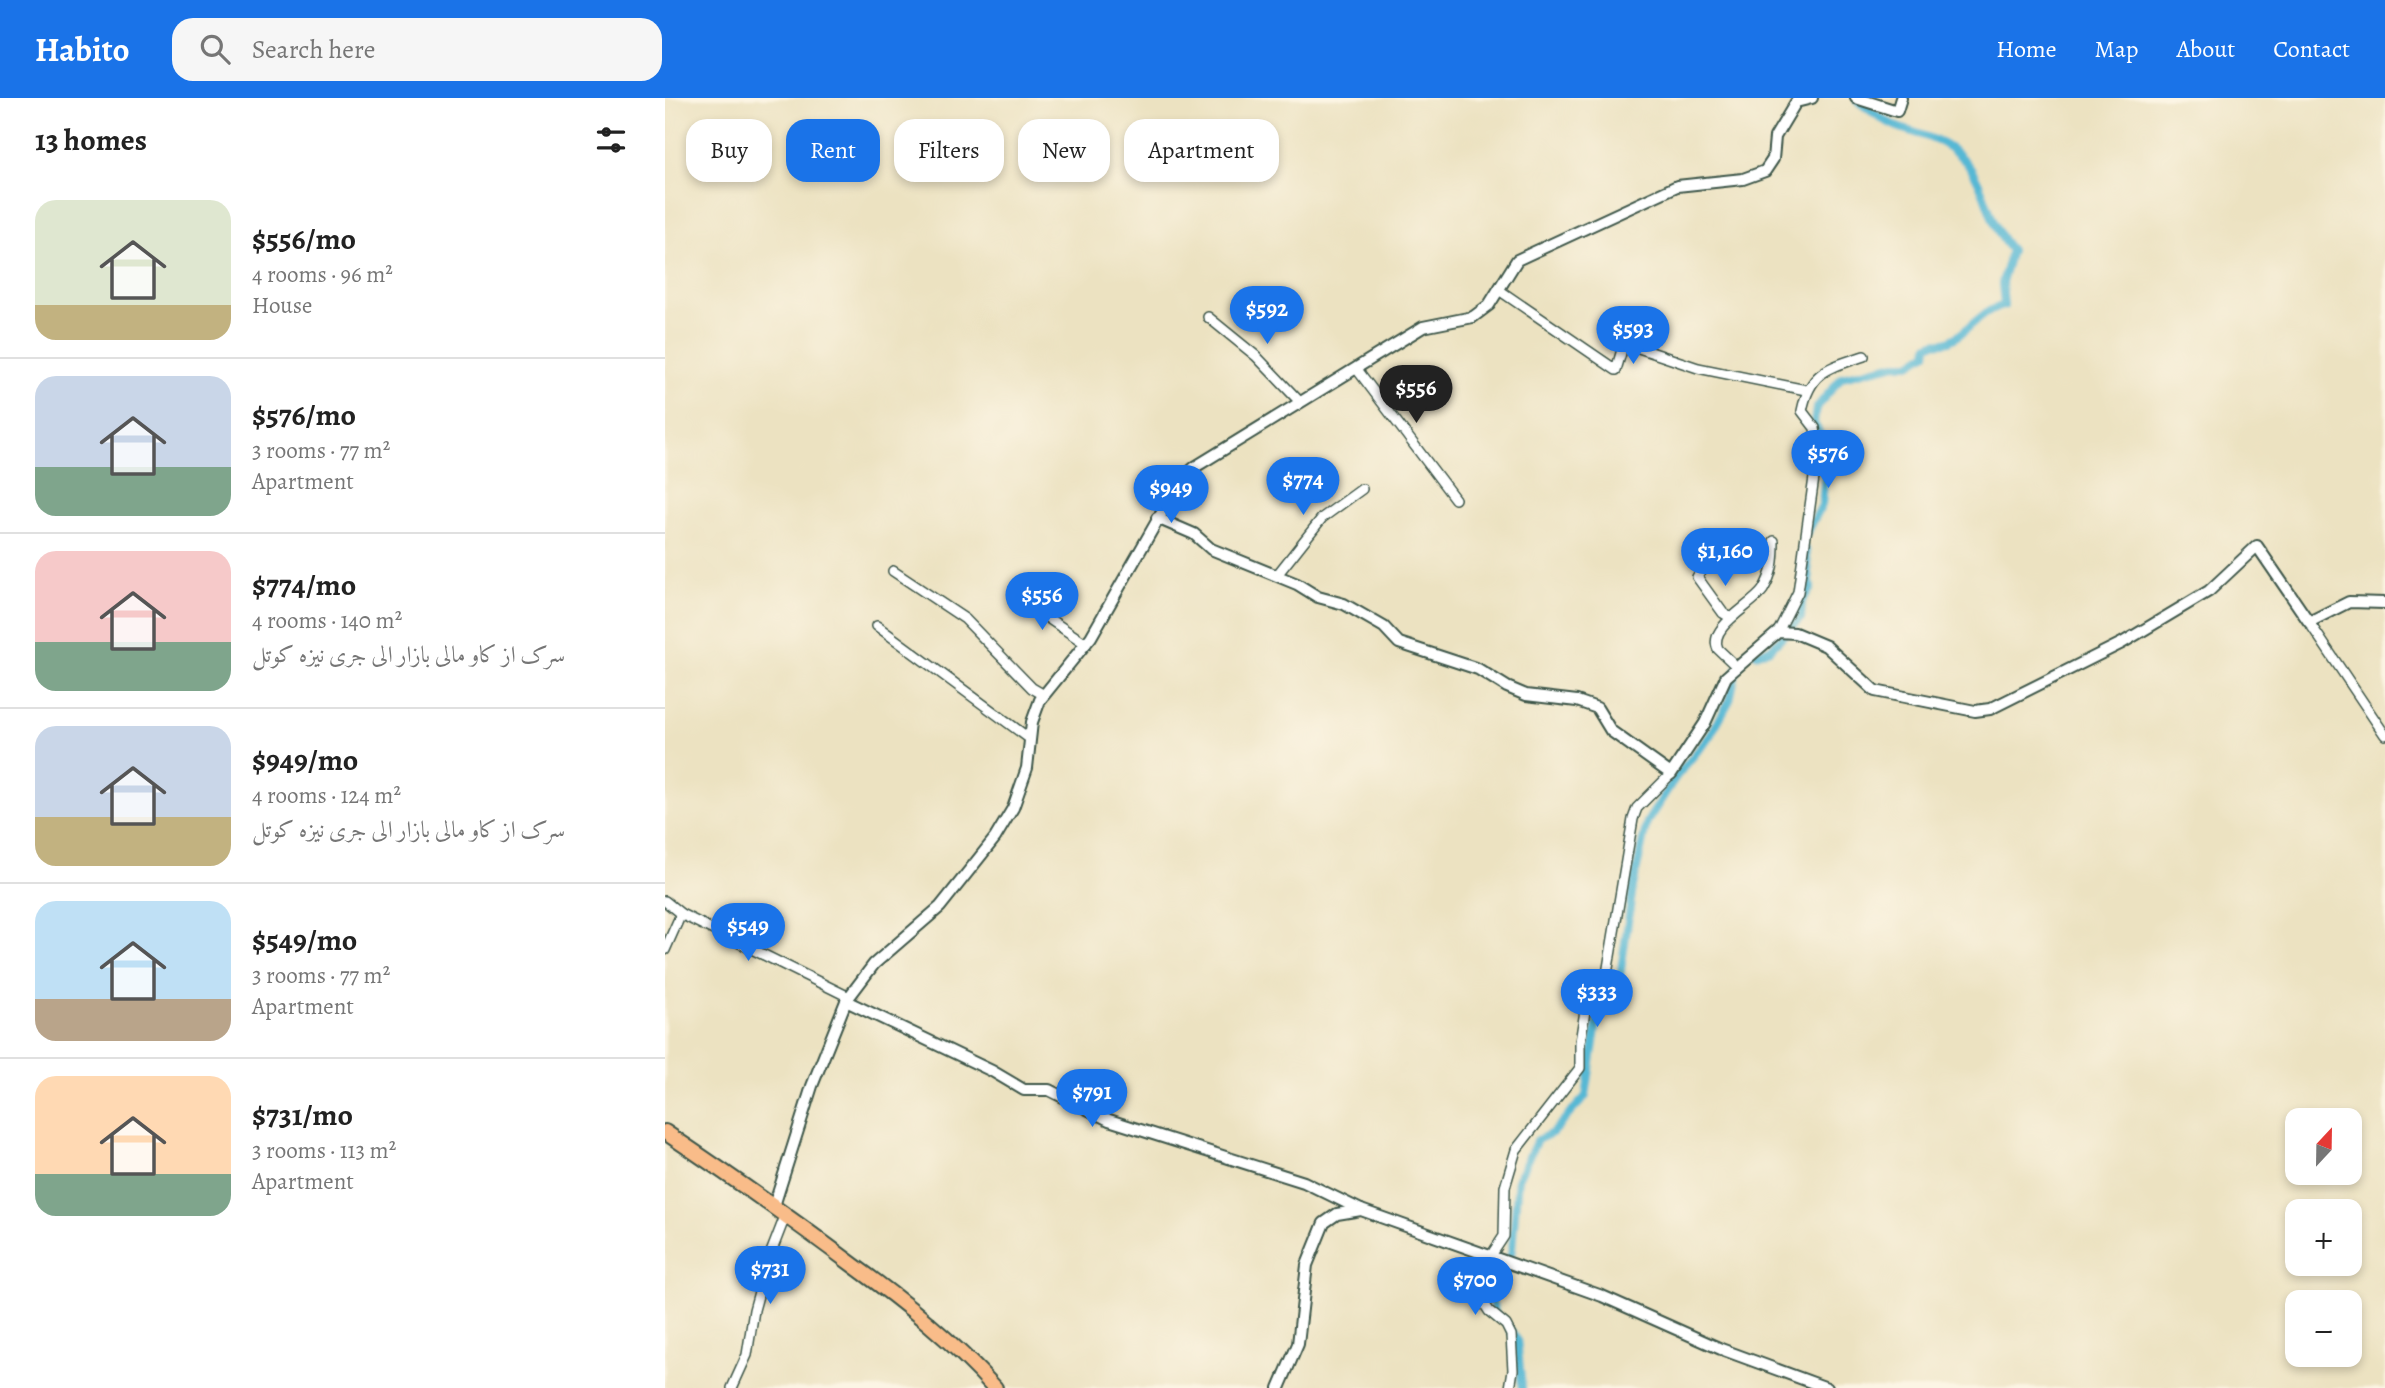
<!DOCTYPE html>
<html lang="en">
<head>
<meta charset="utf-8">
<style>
  body { margin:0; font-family:Alegreya,Amiri,serif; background:#f6f6f6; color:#222; height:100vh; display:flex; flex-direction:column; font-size:26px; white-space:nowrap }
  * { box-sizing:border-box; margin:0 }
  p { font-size:23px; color:#767676 }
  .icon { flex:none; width:38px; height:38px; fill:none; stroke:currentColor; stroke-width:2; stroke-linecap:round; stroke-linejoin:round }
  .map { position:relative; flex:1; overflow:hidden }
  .side { display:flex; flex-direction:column; background:#fff; width:665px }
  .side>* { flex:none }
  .banner { position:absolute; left:21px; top:21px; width:665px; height:63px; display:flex; gap:14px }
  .needle { width:46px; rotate:22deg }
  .controls { position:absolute; left:1620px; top:1010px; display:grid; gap:14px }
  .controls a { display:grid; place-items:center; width:77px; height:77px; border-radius:14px; background:#fff; box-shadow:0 4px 10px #0003; font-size:35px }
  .price { position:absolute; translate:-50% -60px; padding:0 16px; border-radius:24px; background:#1a73e8; color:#fff; font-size:23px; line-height:46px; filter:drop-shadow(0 2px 4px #0008) }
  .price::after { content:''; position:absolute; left:50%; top:42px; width:21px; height:16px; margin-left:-10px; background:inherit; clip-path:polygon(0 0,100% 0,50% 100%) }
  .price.on { background:#222; color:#fff }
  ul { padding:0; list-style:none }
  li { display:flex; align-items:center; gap:21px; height:175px; padding:0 35px }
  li+li { border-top:2px solid #e0e0e0 }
  li span { display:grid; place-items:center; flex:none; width:196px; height:140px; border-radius:21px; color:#555 }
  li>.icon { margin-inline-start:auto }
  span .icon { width:84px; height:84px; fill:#fffc; stroke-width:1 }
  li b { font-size:30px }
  h2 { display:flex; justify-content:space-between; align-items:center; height:84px; padding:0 35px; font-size:30px }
  .chip { padding:0 24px; border-radius:21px; background:#fff; box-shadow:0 4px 10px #0003; font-size:24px; line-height:63px }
  .chip.on { background:#1a73e8; color:#fff }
  header { display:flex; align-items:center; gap:42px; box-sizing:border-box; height:98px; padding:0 35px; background:#1a73e8; color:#fff }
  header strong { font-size:33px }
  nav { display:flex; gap:38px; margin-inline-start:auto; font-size:24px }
  .search { width:490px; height:63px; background:#f6f6f6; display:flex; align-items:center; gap:18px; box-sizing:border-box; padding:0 24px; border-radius:21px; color:#767676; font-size:26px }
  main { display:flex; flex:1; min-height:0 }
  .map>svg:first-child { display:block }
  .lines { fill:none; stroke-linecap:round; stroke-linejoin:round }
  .canal { stroke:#56b8d4; stroke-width:8 }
  .minor-casing { stroke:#3e5649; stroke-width:12 }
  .tertiary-casing { stroke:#3e5649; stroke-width:14 }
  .primary-casing { stroke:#3e5649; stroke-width:18 }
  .minor { stroke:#fff; stroke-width:9 }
  .tertiary { stroke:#fff; stroke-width:10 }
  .primary { stroke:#f9bc89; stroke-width:14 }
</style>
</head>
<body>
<header>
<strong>Habito</strong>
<div class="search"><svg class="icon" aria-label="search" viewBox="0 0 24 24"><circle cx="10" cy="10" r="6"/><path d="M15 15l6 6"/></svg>Search here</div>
<nav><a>Home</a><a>Map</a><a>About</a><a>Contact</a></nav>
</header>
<main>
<section class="side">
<h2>13 homes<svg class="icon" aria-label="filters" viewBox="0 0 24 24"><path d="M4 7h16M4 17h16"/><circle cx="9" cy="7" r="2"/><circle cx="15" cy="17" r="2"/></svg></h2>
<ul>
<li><span style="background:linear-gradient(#dfe7d0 75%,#c2b280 0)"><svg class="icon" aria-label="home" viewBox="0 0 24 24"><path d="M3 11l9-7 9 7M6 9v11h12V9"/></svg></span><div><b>$556/mo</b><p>4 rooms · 96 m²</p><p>House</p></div></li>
<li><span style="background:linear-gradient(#c9d6e8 65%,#7fa58c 0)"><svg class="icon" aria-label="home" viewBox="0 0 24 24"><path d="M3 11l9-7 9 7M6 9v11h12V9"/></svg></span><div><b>$576/mo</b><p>3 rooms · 77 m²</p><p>Apartment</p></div></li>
<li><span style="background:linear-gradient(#f6c9c9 65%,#7fa58c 0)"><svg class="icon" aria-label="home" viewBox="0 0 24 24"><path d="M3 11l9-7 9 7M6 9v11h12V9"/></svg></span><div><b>$774/mo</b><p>4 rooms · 140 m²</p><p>سرک از کاو مالی بازار الی جری نیزه کوتل</p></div></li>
<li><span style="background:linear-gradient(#c9d6e8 65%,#c2b280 0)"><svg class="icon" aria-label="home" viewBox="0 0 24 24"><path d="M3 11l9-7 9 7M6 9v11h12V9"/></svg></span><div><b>$949/mo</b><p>4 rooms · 124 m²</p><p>سرک از کاو مالی بازار الی جری نیزه کوتل</p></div></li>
<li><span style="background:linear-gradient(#bfe0f5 70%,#b9a48a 0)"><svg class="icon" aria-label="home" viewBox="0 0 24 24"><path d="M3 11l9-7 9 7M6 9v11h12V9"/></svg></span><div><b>$549/mo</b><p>3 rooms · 77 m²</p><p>Apartment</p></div></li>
<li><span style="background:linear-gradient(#ffd9b3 70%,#7fa58c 0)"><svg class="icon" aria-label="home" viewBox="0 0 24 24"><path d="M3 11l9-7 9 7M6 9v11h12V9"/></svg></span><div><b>$731/mo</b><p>3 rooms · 113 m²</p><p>Apartment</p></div></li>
</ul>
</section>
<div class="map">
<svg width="1720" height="1290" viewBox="0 0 1720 1290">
  <rect width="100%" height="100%" fill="#fcf5e5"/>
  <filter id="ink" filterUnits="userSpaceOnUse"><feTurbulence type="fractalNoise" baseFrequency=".0143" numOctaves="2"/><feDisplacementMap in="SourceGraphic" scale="14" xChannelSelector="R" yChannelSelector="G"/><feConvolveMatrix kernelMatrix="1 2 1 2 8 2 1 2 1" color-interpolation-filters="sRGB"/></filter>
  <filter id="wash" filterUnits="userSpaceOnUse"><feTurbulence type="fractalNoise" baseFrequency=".00686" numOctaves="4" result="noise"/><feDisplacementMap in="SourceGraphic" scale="28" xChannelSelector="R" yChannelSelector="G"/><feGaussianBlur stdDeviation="1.57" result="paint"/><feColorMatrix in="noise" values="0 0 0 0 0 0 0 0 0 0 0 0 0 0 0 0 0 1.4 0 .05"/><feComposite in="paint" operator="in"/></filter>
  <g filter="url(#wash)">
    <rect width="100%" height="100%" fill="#ece2c1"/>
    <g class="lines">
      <g class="canal">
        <path d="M1142,435L1157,407L1161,364L1159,343L1149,325L1151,310L1177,279L1231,266H1245L1262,255L1263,248C1270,242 1277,246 1284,243C1304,234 1317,210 1339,208L1337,185L1346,152C1324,129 1324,97 1306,71C1289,46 1265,39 1238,31C1222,26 1206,13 1192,3"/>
        <polyline points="1091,556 1105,551 1136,520 1137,503 1146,490 1141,452"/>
        <polyline points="831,1219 827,1203 828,1189 842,1171 847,1152 853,1081 872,1042 887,1035 921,998 935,905 951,890 955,879 968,789 982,724 1011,679 1045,638 1065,602 1072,570"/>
        <polyline points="846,1233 852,1241 857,1290"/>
      </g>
    </g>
  </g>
  <g filter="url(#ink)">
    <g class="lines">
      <g class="minor-casing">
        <g id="minor">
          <polyline points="834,192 951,272 959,245 1033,270 1141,292"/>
          <polyline points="543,219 591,258 635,304"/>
          <polyline points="691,270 790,401"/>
          <polyline points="1042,464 1032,479 1058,515 1066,520"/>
          <polyline points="228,473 300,521 367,590 379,597"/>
          <polyline points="612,477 657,420 697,391"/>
          <polyline points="358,495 377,516 421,546"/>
          <polyline points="1644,524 1720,637"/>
          <polyline points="212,528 365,641"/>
          <path d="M1113,534L1133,494L1153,351L1150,330L1137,313C1145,273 1163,270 1199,258"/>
          <path d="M1071,568L1053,551C1042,529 1088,507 1098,492C1108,475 1109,462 1109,443"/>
          <polyline points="0,803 16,816 184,899"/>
          <polyline points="0,852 16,816"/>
          <polyline points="67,1290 82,1257 89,1212 102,1165 121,1116"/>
          <polyline points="845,1290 848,1272 846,1237 841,1227 824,1213 812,1194 815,1174 839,1138 840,1089 851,1052 915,970 915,944 920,913 928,891 942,876 968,721 972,710 1006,676"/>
        </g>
      </g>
      <g class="tertiary-casing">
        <g id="tertiary">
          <polyline points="1191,0 1232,13 1236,0"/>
          <polyline points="492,420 529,436 546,451 632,486 653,499 679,506 719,529 734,545 813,571 842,589 861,597 912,603 932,610 946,633 1006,676 1040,625 1061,579 1113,534 1130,535 1161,548 1210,593 1310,613 1325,611 1457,545 1544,493 1592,448 1644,524 1684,504 1720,505"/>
          <polyline points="181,903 327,973 359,992 384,992 444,1022 639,1084 696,1112"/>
          <polyline points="109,1108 147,988 181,903 209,866 275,809 330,740 348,710 362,670 367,624 375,602 426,539 516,381 530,369 758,229 808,219 824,207 852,162 867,155 1012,88 1078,81 1100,73 1108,61 1110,39 1131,4 1147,0"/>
          <polyline points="614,1290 633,1246 642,1167 659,1125 672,1116 696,1112 937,1198 1056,1251 1162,1290"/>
        </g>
      </g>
      <g class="primary-casing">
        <path id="primary" d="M0,1034C64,1077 127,1121 188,1167C239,1204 288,1243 330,1290"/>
      </g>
      <use href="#minor" class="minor"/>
      <use href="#tertiary" class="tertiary"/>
      <use href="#primary" class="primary"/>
    </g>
  </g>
</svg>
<div class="controls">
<a><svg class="needle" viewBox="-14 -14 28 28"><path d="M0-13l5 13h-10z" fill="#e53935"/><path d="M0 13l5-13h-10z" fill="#767676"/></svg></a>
<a>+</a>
<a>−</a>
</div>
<b class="price" style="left:602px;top:248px">$592</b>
<b class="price" style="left:968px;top:268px">$593</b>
<b class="price on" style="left:751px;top:327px">$556</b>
<b class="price" style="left:1163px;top:392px">$576</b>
<b class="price" style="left:638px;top:419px">$774</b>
<b class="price" style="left:506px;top:427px">$949</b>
<b class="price" style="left:1060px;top:490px">$1,160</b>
<b class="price" style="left:377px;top:534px">$556</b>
<b class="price" style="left:83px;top:865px">$549</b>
<b class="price" style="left:932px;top:931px">$333</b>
<b class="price" style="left:427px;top:1031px">$791</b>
<b class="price" style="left:105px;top:1208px">$731</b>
<b class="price" style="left:810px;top:1219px">$700</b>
<div class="banner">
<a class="chip">Buy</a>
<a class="chip on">Rent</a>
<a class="chip">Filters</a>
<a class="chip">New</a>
<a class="chip">Apartment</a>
</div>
</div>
</main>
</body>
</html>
